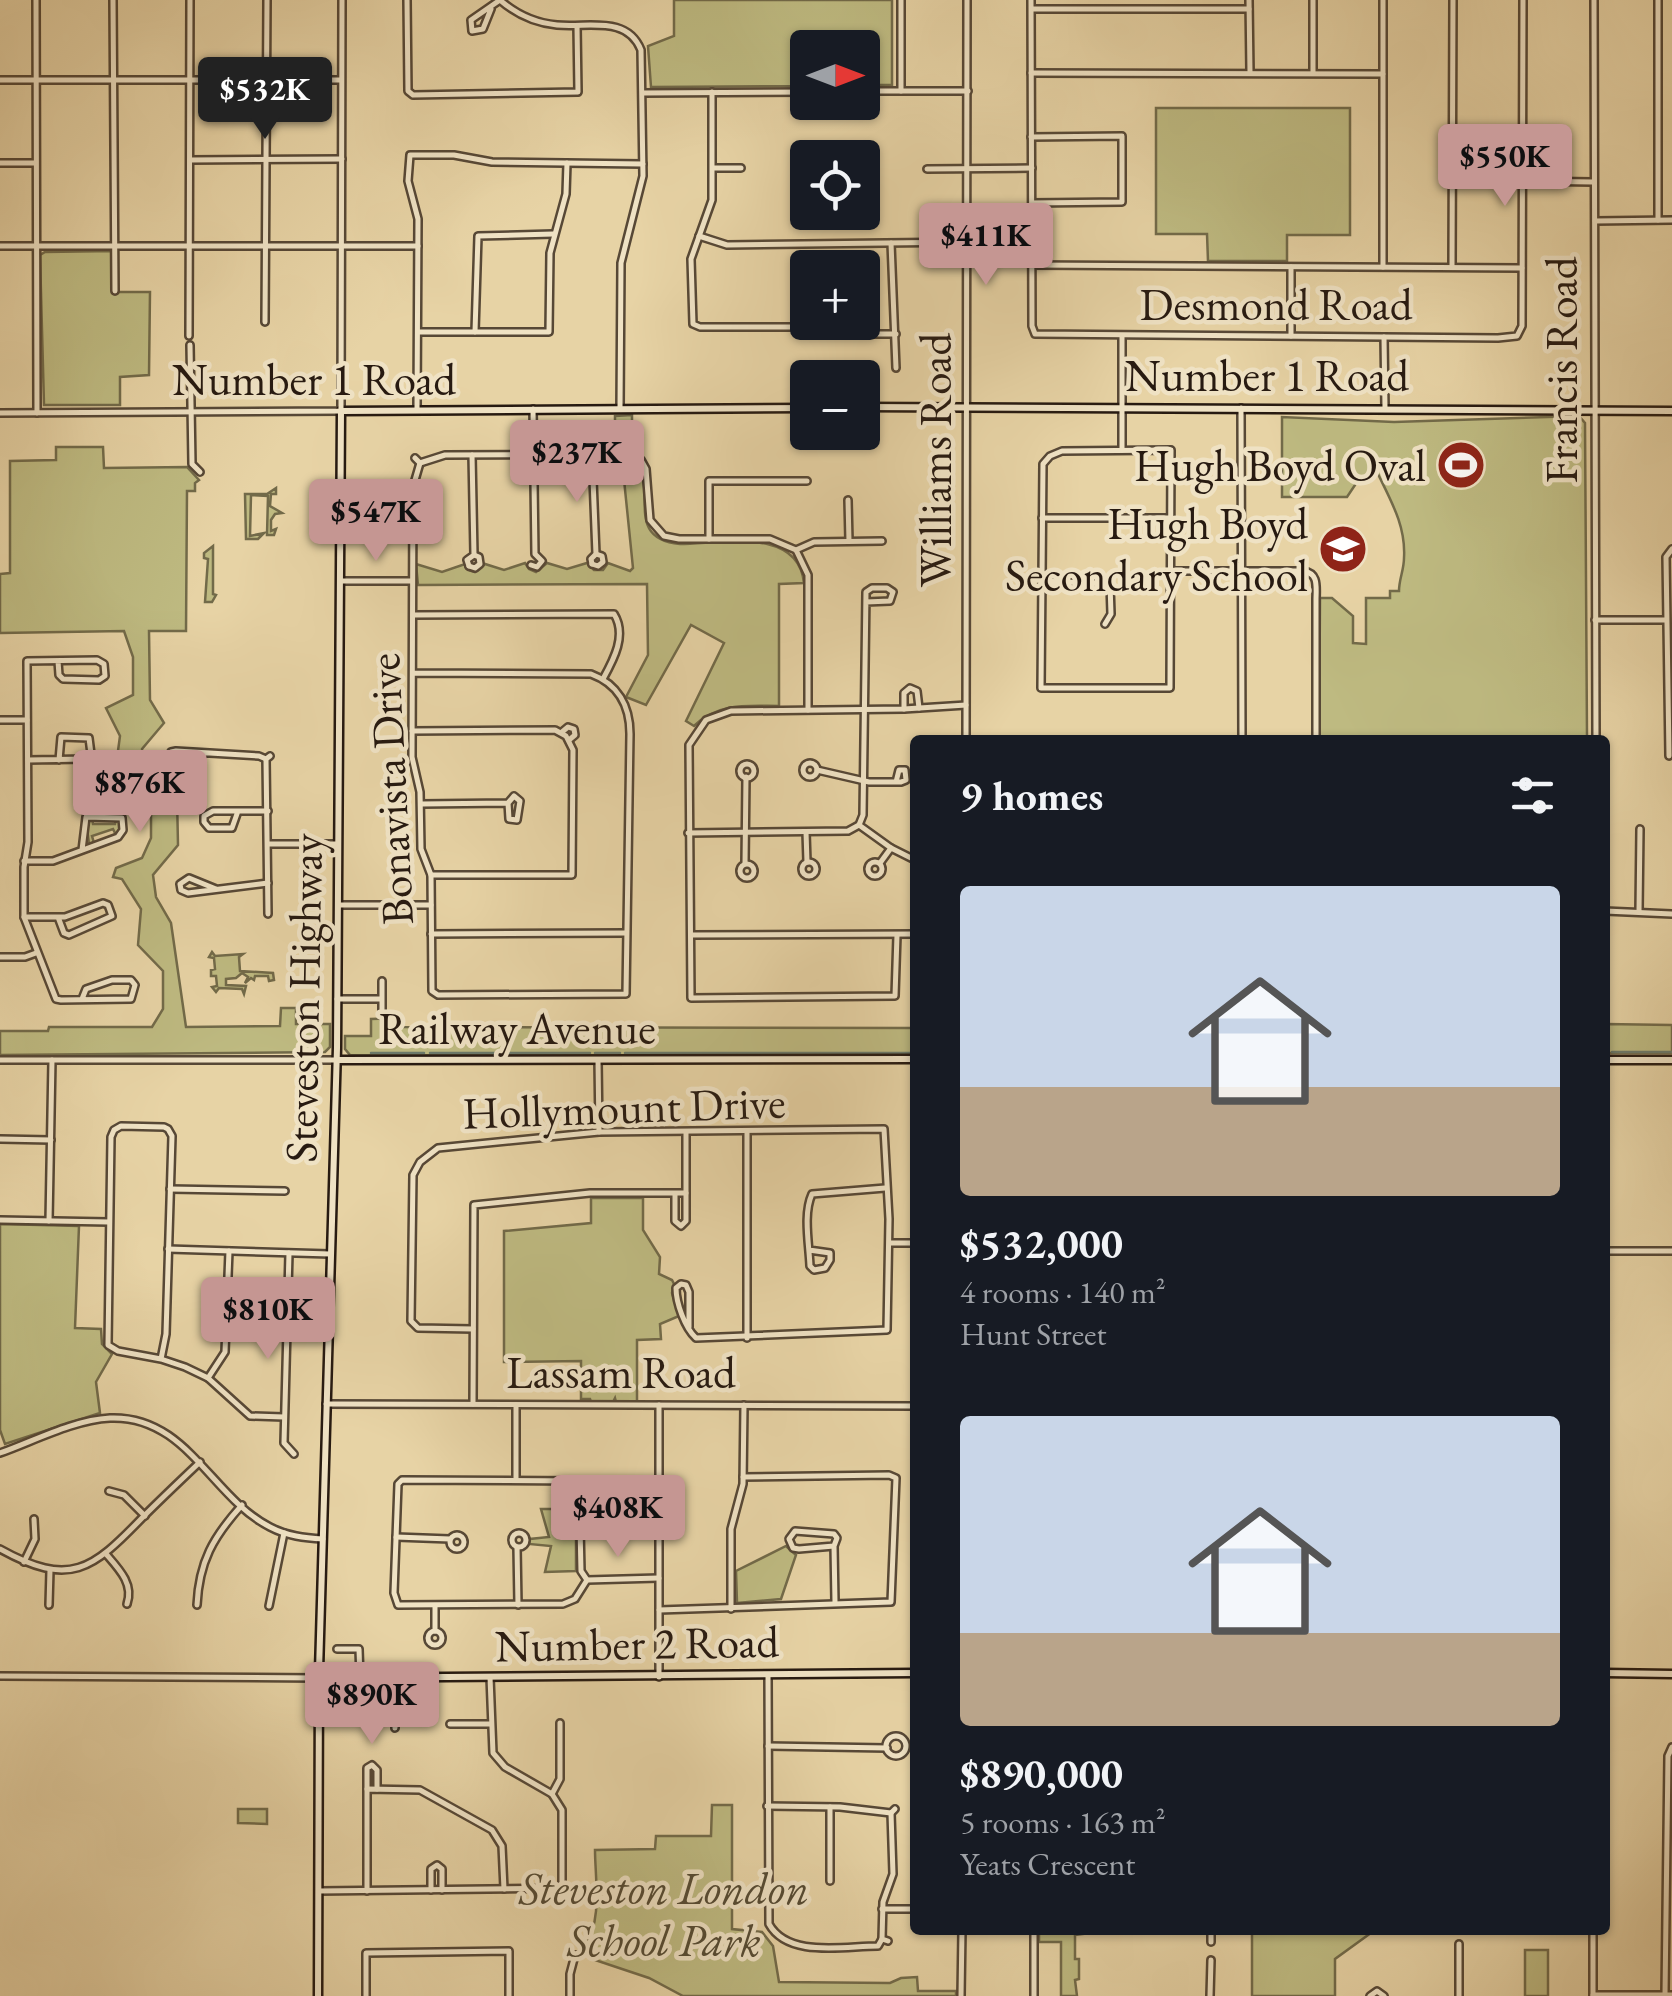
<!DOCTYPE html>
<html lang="en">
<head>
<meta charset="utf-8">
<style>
  body { margin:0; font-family:"EB Garamond",serif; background:#20242c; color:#f1f3f6; height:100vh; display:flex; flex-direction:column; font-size:38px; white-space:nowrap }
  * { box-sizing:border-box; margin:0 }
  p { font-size:32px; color:#9ea1a6 }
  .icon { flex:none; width:55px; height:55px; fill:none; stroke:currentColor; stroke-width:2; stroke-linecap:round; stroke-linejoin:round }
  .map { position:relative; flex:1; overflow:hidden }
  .details { position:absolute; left:910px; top:735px; width:700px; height:1200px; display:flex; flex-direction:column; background:#171b24; border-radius:10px; box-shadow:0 2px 8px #0004 }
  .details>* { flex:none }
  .needle { width:65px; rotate:90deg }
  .controls { position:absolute; left:790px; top:30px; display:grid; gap:20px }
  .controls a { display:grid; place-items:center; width:90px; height:90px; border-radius:10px; background:#171b24; box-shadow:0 2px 8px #0004; font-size:50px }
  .price { position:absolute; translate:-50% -85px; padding:0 22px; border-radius:10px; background:#c59692; color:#111; font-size:32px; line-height:65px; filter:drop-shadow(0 2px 5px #0008) }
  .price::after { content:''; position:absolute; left:50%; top:60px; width:30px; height:22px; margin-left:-15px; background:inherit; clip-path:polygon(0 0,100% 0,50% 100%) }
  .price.selected { background:#222; color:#fff }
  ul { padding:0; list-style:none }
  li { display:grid; align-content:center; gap:20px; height:530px; padding:0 50px }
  li span { display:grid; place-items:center; height:310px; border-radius:10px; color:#555 }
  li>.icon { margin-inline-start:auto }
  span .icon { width:180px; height:180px; fill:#fffc; stroke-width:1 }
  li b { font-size:42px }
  h2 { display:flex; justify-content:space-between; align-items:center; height:120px; padding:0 50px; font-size:42px }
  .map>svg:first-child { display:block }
  .green { fill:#beba81; stroke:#726a49; stroke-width:2.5 }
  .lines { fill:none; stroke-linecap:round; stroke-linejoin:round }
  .stream { stroke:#6a796b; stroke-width:2.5 }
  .minor-casing { stroke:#574836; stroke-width:10 }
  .tertiary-casing { stroke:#574836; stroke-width:10 }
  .secondary-casing { stroke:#271a11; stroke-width:11 }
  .minor { stroke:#efe2c4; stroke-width:5 }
  .tertiary { stroke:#efe2c4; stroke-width:5 }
  .secondary { stroke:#efe2c4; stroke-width:6 }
  .labels { text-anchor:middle; stroke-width:9; stroke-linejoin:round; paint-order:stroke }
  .street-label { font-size:45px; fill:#271a11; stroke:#efe2c4 }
  .poi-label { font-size:45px; fill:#271a11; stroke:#efe2c4; text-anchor:end }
  .park-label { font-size:45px; font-style:italic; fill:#544a33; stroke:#efe2c4 }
</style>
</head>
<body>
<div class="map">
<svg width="1672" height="1996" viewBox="0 0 1672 1996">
  <rect width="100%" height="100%" fill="#e7d3a5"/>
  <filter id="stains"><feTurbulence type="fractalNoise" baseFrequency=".002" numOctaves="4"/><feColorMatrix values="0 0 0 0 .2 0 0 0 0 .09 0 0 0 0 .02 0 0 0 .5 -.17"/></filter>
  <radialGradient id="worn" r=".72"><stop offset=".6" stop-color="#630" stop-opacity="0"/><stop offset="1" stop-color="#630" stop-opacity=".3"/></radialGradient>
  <g class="green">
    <polygon points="674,0 892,0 892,85 863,85 862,48 808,48 807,86 651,87 648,46 674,36"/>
    <polygon points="1156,108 1350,108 1350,235 1287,235 1287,261 1208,261 1207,234 1156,234"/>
    <polygon points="113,251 113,292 150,292 149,375 120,377 120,405 44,405 40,255 45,252"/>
    <path d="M632,415V459C662,484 620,538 680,544C721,544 798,526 804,583L779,584V706C748,706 718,702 694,726L686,721L724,643L691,625L646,705L626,697L648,655L647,584L418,585L416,564L442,572L465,564L468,570L475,572L485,564L504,570L525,563L529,569L536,572L547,563L567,569L587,563L594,570H603L608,563L630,571L633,568L621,450L615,449V416Z"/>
    <path d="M1579,416L1585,423L1587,736L1515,740H1319L1320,598H1332L1353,616V643L1366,644V598H1390V591H1399C1399,579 1404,570 1404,558C1406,526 1391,501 1377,472L1357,482L1347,497H1282V417L1394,422Z"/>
    <path d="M56,447H103L104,468L187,467L199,480L195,483V491H187L186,631H149L150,700L164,723L142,749C142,777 155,785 177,797L178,845L153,875L156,897L171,923L186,1027L280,1026L281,1008H296V1024H330V1047L325,1052L0,1055V1031H48L49,1027H152L163,1009V971L138,945L141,909L122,879L113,877L116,868L142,858L151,838V809L133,789L113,788L120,736L106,708L133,695V657L124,631L0,633V574L10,573V461L56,460Z"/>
    <polygon points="276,488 276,494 271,494 270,506 282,513 275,514 271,520 271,531 276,529 274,535 267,535 268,496 251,495 250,536 264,533 258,539 246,539 245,494 267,494"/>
    <polygon points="213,546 213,594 216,595 212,602 205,602 208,559 204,558 204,553"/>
    <polygon points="92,818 93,824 115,824 116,818 120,820 120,832 116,835 113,829 92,836 94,843 89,844 86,821"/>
    <polygon points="212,952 215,956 243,954 239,957 240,971 273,973 274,980 269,981 268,976 255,976 254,980 251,978 245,983 248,977 242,973 236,978 226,979 226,985 246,986 244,994 242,989 219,988 216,992 212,987 217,986 216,976 211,976 211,970 215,969 214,958 209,957"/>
    <polygon points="401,1018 402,1027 915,1028 915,1056 350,1055 345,1049 345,1036 371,1036 371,1019"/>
    <polygon points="1605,1024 1672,1025 1672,1053 1605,1053"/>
    <polygon points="591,1198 643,1198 643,1230 660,1257 659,1274 672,1280 674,1284 672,1293 679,1316 660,1324 661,1339 637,1340 637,1402 616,1402 615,1398 613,1402 591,1402 590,1399 581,1399 581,1361 504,1362 504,1231 591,1223"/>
    <polygon points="0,1224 79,1226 75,1328 101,1329 102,1344 112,1354 96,1382 100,1413 5,1444 0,1430"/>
    <polygon points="541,1509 576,1509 576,1571 545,1572 551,1546 529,1544 530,1539 549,1537"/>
    <polygon points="786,1546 796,1555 781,1599 737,1603 736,1571"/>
    <path d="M712,1805H732V1929L762,1932L773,1946L779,1982L890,1983L901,1978L917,1977L918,1991H956V1996H683L649,1978L589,1958L584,1946C603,1923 595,1878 595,1850L655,1849L656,1836H711Z"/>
    <polygon points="238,1809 267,1809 267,1824 238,1823"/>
    <polygon points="1039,1930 1082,1930 1083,1934 1075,1935 1075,1959 1079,1959 1079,1979 1075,1980 1077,1996 1061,1996 1061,1942 1039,1942"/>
    <polygon points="1252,1930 1375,1930 1335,1959 1335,1996 1252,1996"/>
    <rect x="1525" y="1950" width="23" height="46"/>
  </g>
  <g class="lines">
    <g class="stream">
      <polyline points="1612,1052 1672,1052"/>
      <polyline points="371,1053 424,1053"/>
      <polyline points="430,1053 590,1053"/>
      <polyline points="595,1053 620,1053"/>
      <polyline points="625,1053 915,1053"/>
    </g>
    <g class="minor-casing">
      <g id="minor">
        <polyline points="36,0 37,413"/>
        <polyline points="113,0 115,291"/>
        <polyline points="407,0 408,91 413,95 578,92 577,26"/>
        <polyline points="901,0 901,91"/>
        <polyline points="1031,0 1032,326 1035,334 1498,338 1517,336 1522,326 1523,0"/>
        <polyline points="1249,0 1250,72"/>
        <polyline points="1313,0 1313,72"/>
        <polyline points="1383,0 1383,267"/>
        <path d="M491,9L483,29L472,31L471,20L500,0C516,14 536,23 557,25C588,28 627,15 641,50L643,176L621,263L620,408"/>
        <polyline points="1032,9 1249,9"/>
        <polyline points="1031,73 1383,74"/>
        <polyline points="0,80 341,80"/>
        <polyline points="862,91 968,91"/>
        <polyline points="712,92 712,200 691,259 693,324 700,327 829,327 865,334 896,334"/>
        <polyline points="643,93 808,92"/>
        <polyline points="1031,137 1122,136 1122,202 1032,203"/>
        <polyline points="190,160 342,159"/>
        <polyline points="0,163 35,163"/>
        <polyline points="713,168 741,168"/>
        <polyline points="927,169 1032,168"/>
        <polyline points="1522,181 1593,182"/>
        <polyline points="1658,220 1658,0"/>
        <polyline points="1595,221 1672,220"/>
        <polyline points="699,236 727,245 968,242"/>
        <polyline points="891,243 896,368"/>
        <polyline points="0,246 418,246"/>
        <polyline points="1032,265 1522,268"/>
        <polyline points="1291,267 1291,336"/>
        <polyline points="1452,267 1453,0"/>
        <polyline points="265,322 267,0"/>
        <polyline points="419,332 549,332 550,253 566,194 567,163"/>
        <polyline points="475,332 478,236 553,234"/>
        <polyline points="189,336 190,0"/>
        <polyline points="1122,336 1122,450"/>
        <polyline points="1384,337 1385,408"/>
        <polyline points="190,345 192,464 200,472"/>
        <polyline points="1241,408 1242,740"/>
        <polyline points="417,410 418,219 408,181 410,155 454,155 492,162 643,164"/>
        <polygon points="1171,450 1170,688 1041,688 1043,464 1050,456 1062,451"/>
        <polyline points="592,454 596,554 591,559 592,564"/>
        <polyline points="415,458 420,463 445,455 631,454 641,460 646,469 650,520 664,536 679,539 770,539 796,550 808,575 808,710"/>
        <polyline points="848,500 849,541"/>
        <polyline points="1042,518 1171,518"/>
        <polyline points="709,539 709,481 807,481"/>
        <polyline points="796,550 814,542 882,541"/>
        <polyline points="592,564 598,566 603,562 602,556 596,554"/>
        <polyline points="531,565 537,567 542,561 535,554 533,409"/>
        <polyline points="469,566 467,560 474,555 472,455"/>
        <polyline points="469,566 475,568 480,564 479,557 474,555"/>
        <path d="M1170,571H1303C1319,573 1316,587 1316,600V740"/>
        <polyline points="340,581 412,581"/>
        <polyline points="1042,581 1110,584 1111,614 1105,624"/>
        <path d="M413,615L614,614C627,635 614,659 603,679"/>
        <polyline points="1595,620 1666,620"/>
        <polyline points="58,661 59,675 63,679 99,680 105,676 104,664 97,660 27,661 28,842 24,867 24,917 56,999 61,1000 131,999 135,985 131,980 112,980 86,989 82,999"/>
        <path d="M413,673L591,674C618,684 630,706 630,734L626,994L438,995L432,991L431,875L421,849L420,792L412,757L413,487L420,463"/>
        <polyline points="904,709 904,693 910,688 917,691 919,708"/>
        <polyline points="0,720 27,720"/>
        <polyline points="412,731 555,730 566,736 573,750 572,875 431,875"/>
        <polyline points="562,732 568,727 574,729 575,735 569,740"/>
        <polyline points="206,753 177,765 171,764 168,759 171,752 176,751 259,756 266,759"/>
        <polyline points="1669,756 1666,557 1672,549"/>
        <polyline points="28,760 86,759 91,754 89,738 61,737 59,760"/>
        <circle cx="810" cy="770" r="7"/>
        <circle cx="747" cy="771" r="7"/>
        <polyline points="817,770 869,782 901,782 906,780 905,770 899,770 896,782"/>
        <polyline points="421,804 508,803 514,796 520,801 517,820 509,819 508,803"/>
        <polyline points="238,811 232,828 209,828 204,822 204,816 213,811 268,811"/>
        <polyline points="859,825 891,848 915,860"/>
        <polyline points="806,832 807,862"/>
        <polyline points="688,833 848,831 859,825 863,815 866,592 872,588 887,588 893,592 890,601 866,602"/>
        <polyline points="268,844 338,844"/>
        <polyline points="24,861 53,861 118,837 123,830 122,818 86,817 82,850"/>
        <circle cx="809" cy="869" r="7"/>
        <circle cx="875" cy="869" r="7"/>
        <polyline points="880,863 891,848"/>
        <polyline points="745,864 746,777"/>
        <circle cx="747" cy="871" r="7"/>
        <polyline points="216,889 189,878 180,884 181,890 188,893 268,883"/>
        <polyline points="338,905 431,905"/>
        <polyline points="1605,911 1672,914"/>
        <polyline points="1639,911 1640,829"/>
        <polyline points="268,914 266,759 270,756"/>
        <polyline points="24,917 65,917 103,903 108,905 112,916 69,935 64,933 58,917"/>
        <polyline points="431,934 626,933"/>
        <polyline points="691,935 915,934"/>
        <polyline points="897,935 895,996 691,998 689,745 706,720 731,711 904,709 966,705"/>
        <polyline points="0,957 25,957 36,953"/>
        <polyline points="382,981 382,1016"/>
        <polyline points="337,999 381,999"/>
        <polyline points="598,1060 599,1132"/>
        <polyline points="0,1139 51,1140"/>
        <polyline points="170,1189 285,1191"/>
        <polyline points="675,1194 675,1221 681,1226 686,1221 686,1193"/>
        <polyline points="0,1220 109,1222"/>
        <polyline points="49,1221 52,1060"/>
        <polyline points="890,1243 915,1243"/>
        <polyline points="168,1249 330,1254"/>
        <path d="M809,1250L830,1253V1260L825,1268L814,1270L810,1266C809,1243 803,1214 812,1194L885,1188"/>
        <polyline points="1605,1251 1672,1251"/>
        <polyline points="289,1253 284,1443 294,1454"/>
        <path d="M473,1329L418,1328L411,1321L413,1175L420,1162L438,1148L599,1132L884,1129L889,1219L887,1330L696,1338C685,1328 676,1303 676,1288L681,1284L686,1285L689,1292V1327"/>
        <polyline points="747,1338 747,1132"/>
        <polyline points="161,1359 166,1334 172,1136 168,1129 164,1127 121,1126 114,1130 111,1137 108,1345 118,1351 161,1359 185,1367 208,1378 250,1416 284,1417"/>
        <polyline points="208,1378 225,1352 229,1251"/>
        <polyline points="326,1404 915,1406"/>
        <polyline points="473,1404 474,1205 590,1193 686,1193 686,1133"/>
        <polyline points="516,1405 516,1480"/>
        <polyline points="659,1405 659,1677"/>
        <path d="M0,1453C34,1441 73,1420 110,1418C187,1415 211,1497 270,1527C287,1536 305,1538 323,1539"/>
        <polygon points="402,1480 579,1481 581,1571 587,1580 575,1599 563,1604 398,1605 394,1593 398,1484"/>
        <polyline points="109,1491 124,1495 145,1516"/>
        <circle cx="519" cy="1540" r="7"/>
        <circle cx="457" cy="1542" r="7"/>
        <polyline points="396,1537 450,1539"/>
        <polyline points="834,1546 799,1549 793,1548 789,1539 795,1531 834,1534 837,1538 834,1546 835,1602"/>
        <polyline points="517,1547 518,1605"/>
        <path d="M0,1549C70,1588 92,1570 143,1517C162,1498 181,1480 200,1462"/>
        <path d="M106,1554C119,1569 134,1584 127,1604"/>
        <polyline points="24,1562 35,1539 34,1519"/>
        <polyline points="587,1580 659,1578"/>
        <polyline points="49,1605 50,1570"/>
        <path d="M197,1605C199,1562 213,1537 242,1505"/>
        <polyline points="269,1606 284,1533"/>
        <polyline points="731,1609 731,1529 743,1484 744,1405"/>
        <polyline points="659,1610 891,1602 896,1478 889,1475 743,1477"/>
        <circle cx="435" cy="1638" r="7"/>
        <polyline points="435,1631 435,1606"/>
        <polyline points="337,1649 359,1649 360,1678"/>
        <path d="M768,1675L769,1924C788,1958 843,1946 878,1946L882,1939"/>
        <polyline points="369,1710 396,1710"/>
        <polyline points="450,1724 491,1724"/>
        <polyline points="395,1728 396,1678"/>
        <circle cx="896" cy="1746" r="10"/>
        <polyline points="768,1746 887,1748"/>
        <polyline points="367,1789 367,1768 372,1765 377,1770 377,1789"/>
        <polyline points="552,1794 560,1779 560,1723"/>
        <polyline points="767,1806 840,1807 891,1813 895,1809"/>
        <polyline points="830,1881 830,1807"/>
        <polyline points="431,1890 431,1869 437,1865 442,1869 442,1890"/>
        <polyline points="319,1891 562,1888 562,1810 552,1794 505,1767 493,1753 490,1677"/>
        <polyline points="367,1891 367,1789 420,1790 492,1830 502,1846 504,1889"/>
        <polyline points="882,1909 915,1909"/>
        <polyline points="888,1941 882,1939 883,1902 893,1874 891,1813"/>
        <polyline points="1211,1942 1211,1930"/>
        <polyline points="1593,1995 1672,1995"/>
        <polyline points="1665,1995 1668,1756 1672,1747"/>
        <polyline points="366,1996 366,1953 509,1951 509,1996"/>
        <polyline points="570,1996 570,1974 575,1955"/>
        <polyline points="1034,1996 1034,1930"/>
        <polyline points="1210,1996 1211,1960"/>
        <polyline points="1370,1996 1377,1991 1384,1996"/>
        <polyline points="1459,1996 1459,1944"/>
      </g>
    </g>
    <g class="tertiary-casing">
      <g id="tertiary">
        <polyline points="1594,0 1596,740"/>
        <polyline points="0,413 341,411 342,0"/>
        <polyline points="966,740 967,0"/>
        <polyline points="0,1060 337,1060"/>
        <polyline points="0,1676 319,1678"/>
        <polyline points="961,1996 962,1930"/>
        <polyline points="1593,1996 1593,1930"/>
      </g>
    </g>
    <g class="secondary-casing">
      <g id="secondary">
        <polyline points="862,407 1672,411"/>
        <polyline points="337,1060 915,1059"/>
        <polyline points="1605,1060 1672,1060"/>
        <polyline points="1605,1673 1672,1674"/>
        <polyline points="319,1678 915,1673"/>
        <polyline points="318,1996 319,1671 337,1048 341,411 808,408"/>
      </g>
    </g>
    <use href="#minor" class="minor"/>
    <use href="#tertiary" class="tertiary"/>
    <use href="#secondary" class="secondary"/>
  </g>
  <defs>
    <g id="stadium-disc" transform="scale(2.5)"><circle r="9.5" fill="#8f2418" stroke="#efe2c4"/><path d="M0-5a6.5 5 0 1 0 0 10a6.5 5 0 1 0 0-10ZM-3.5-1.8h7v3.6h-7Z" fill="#fff"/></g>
    <g id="school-disc" transform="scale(2.5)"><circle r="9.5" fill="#8f2418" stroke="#efe2c4"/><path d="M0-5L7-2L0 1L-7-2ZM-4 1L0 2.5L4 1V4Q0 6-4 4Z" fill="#fff"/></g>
  </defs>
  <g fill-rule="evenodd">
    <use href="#stadium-disc" x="1461" y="465"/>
    <use href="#school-disc" x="1343" y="549"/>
  </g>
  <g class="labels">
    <g class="street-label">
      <text x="1276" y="320">Desmond Road</text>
      <text transform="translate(1561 370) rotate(-90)" y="16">Francis Road</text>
      <text x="1267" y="391">Number 1 Road</text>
      <text x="314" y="395">Number 1 Road</text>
      <text transform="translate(935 460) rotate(-90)" y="16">Williams Road</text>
      <text transform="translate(390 789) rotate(-93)" y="16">Bonavista Drive</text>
      <text transform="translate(303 998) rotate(-89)" y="16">Steveston Highway</text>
      <text x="517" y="1044">Railway Avenue</text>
      <text transform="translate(624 1107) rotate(-2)" y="16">Hollymount Drive</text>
      <text x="621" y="1388">Lassam Road</text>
      <text transform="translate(637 1643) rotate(-1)" y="16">Number 2 Road</text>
    </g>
    <g class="poi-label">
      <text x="1426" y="481">Hugh Boyd Oval</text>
      <text x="1308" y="539">Hugh Boyd<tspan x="1308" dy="52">Secondary School</tspan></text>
    </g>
    <g class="park-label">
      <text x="664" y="1904">Steveston London<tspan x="664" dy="52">School Park</tspan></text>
    </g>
  </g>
  <rect width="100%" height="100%" filter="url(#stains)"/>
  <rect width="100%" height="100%" fill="url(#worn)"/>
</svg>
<div class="controls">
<a><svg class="needle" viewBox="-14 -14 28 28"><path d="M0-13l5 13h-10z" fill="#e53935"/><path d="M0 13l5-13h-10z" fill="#9ea1a6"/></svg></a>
<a><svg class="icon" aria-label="locate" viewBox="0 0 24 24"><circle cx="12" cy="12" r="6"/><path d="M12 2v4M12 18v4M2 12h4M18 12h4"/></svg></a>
<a>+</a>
<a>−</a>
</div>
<b class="price selected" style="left:265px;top:142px">$532K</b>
<b class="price" style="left:1505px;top:209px">$550K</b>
<b class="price" style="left:986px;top:288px">$411K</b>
<b class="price" style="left:577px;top:505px">$237K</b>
<b class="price" style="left:376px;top:564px">$547K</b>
<b class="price" style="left:140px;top:835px">$876K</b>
<b class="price" style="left:268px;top:1362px">$810K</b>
<b class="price" style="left:618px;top:1560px">$408K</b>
<b class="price" style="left:372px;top:1747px">$890K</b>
<section class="details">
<h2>9 homes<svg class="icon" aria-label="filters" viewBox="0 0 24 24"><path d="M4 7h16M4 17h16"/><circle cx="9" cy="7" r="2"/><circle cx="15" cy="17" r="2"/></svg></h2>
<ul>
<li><span style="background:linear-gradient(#c9d6e8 65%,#b9a48a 0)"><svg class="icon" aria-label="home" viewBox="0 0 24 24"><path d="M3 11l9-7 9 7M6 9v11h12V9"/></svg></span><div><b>$532,000</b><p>4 rooms · 140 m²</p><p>Hunt Street</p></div></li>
<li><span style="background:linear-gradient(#c9d6e8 70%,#b9a48a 0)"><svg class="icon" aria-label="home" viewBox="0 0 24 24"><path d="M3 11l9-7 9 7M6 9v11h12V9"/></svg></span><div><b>$890,000</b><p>5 rooms · 163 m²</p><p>Yeats Crescent</p></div></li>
</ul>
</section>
</div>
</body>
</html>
